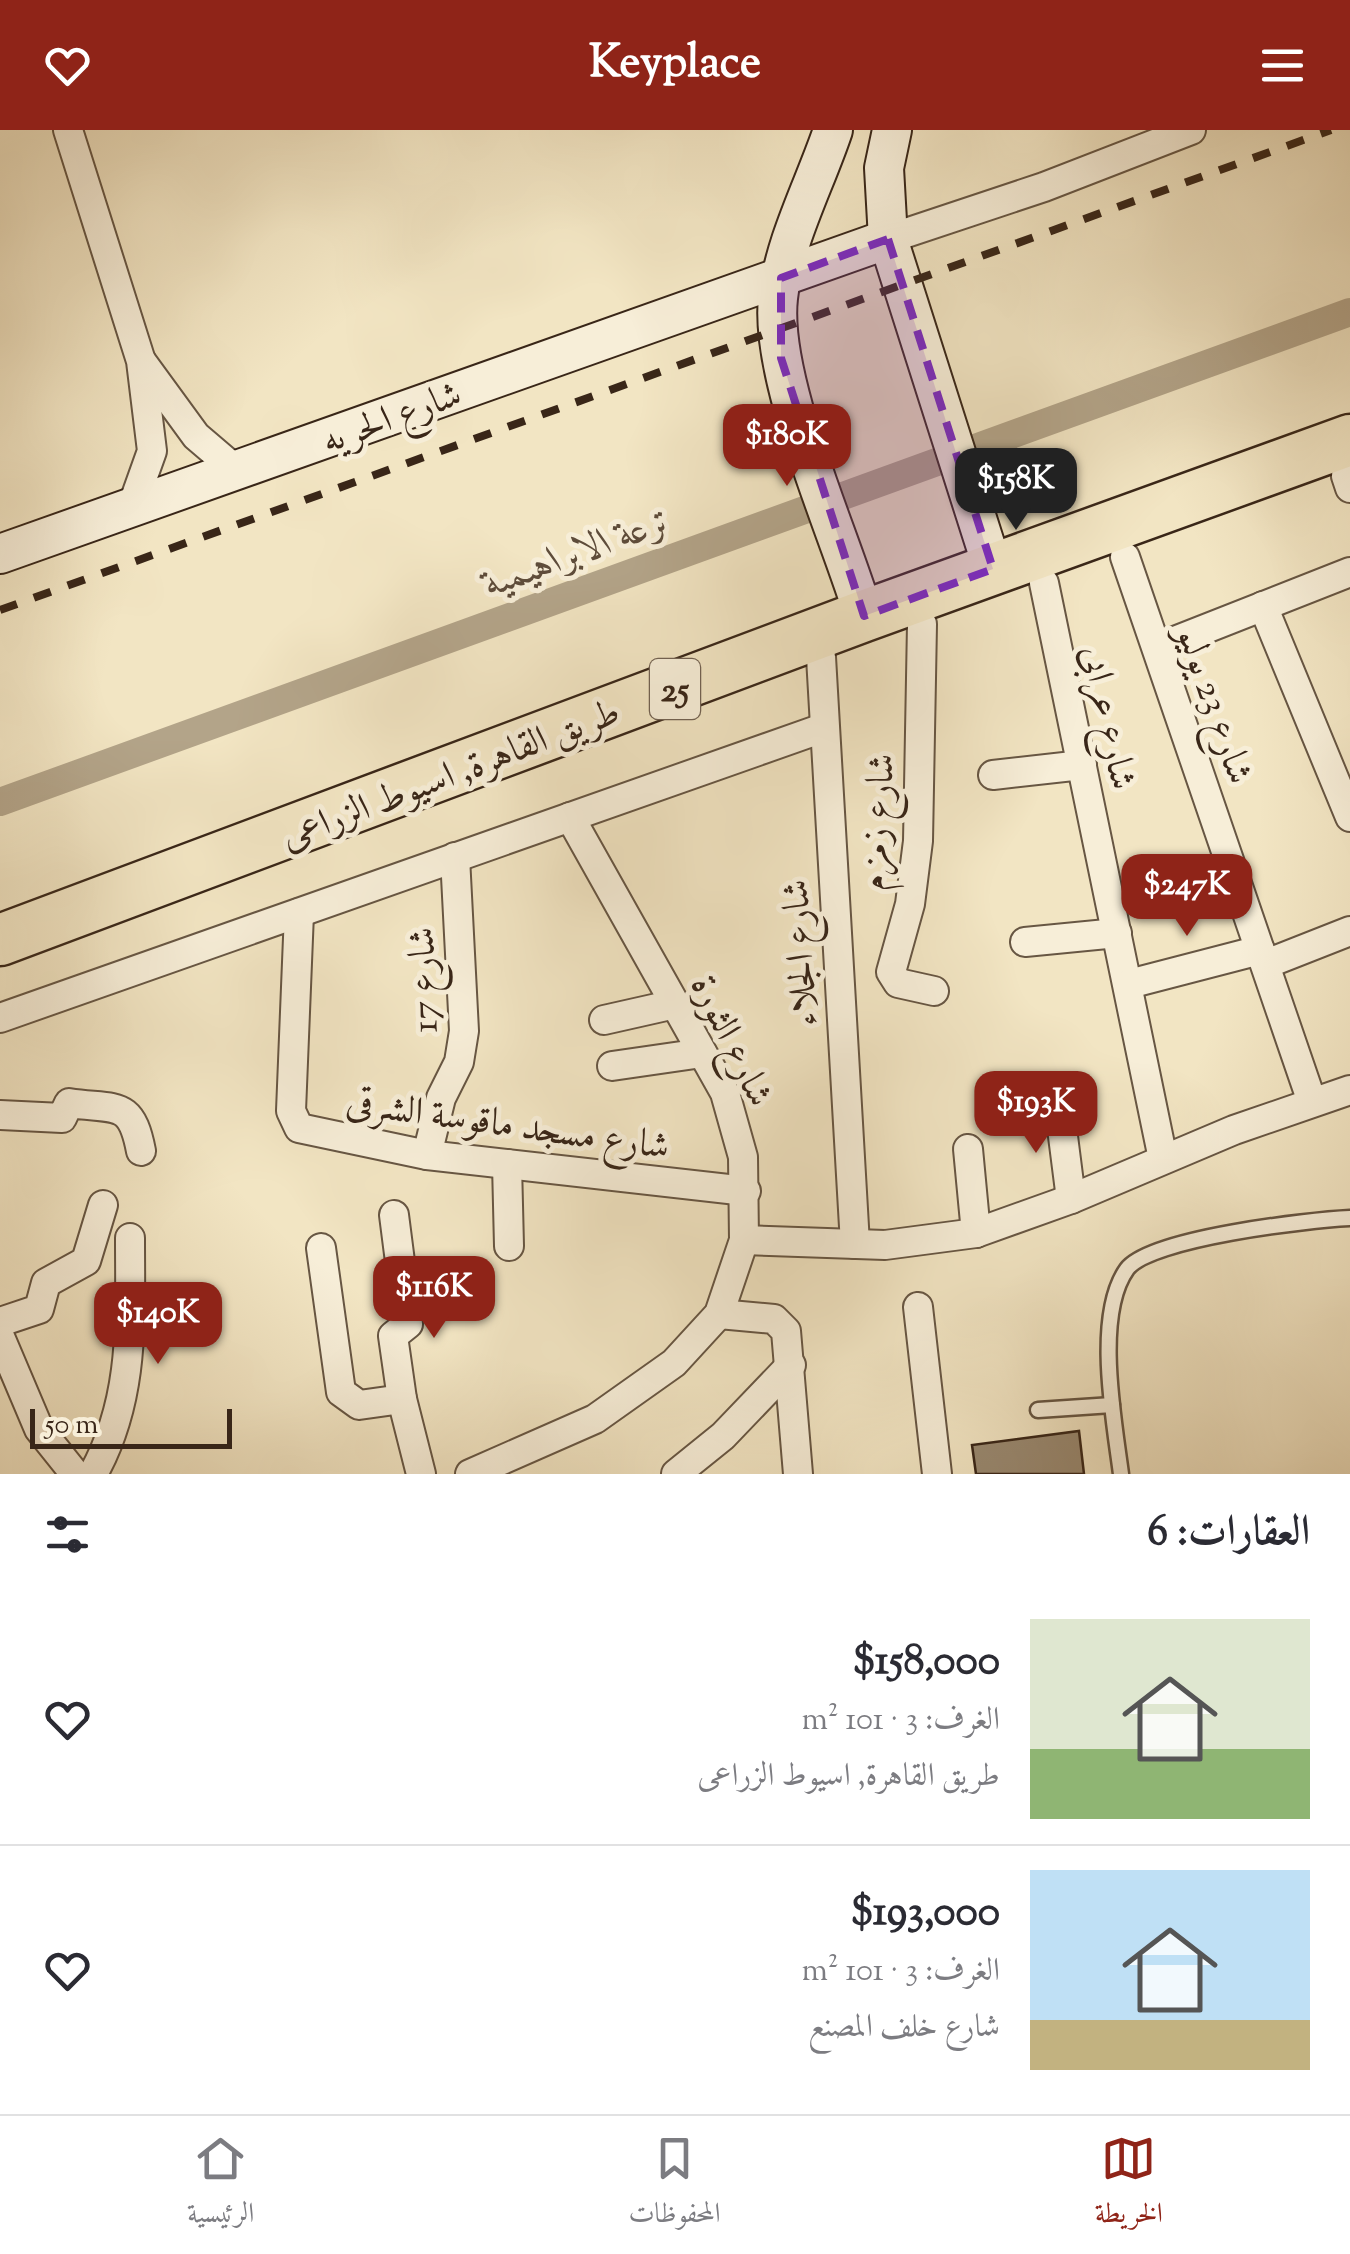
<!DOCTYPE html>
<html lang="ar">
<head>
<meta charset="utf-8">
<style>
  body { margin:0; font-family:"Sorts Mill Goudy",Amiri,serif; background:#f7f7f7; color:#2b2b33; direction:rtl; height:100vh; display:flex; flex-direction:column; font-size:38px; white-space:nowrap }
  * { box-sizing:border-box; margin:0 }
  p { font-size:32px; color:#7c7c81 }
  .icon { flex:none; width:55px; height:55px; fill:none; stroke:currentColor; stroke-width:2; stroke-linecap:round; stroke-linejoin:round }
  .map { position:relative; height:1344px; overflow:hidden; direction:ltr }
  .details { display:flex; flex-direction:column; background:#fff; flex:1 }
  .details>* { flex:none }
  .scale { position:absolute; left:30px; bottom:25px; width:202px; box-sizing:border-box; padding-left:10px; border:5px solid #392618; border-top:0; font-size:28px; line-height:35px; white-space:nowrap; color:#392618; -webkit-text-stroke:8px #f7eed8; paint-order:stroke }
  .price { position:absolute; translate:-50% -85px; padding:0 22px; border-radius:20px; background:#8f2418; color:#fff; font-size:32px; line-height:65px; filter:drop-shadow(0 2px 5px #0008) }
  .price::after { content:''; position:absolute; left:50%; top:60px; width:30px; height:22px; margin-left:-15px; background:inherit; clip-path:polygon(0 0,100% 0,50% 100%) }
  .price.on { background:#222; color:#fff }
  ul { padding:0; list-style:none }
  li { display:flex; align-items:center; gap:30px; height:250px; padding:0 40px }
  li+li { border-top:2px solid #e1e1e2 }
  li span { display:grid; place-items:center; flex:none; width:280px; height:200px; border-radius:0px; color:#555 }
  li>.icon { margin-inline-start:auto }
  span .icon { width:120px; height:120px; fill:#fffc; stroke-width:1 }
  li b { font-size:42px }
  h2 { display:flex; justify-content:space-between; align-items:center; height:120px; padding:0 40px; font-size:42px }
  header { display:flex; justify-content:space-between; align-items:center; height:130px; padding:0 40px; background:#8f2418; color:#fff; font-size:45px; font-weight:700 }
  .tabs { display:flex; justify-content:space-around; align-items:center; height:140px; border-top:2px solid #e1e1e2; background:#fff; font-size:28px; color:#7c7c81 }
  .tabs a { display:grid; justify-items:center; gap:5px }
  .tabs .on { color:#8f2418 }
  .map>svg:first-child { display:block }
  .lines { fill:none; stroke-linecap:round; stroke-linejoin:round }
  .canal { stroke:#b3a489; stroke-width:28 }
  .building { fill:#998971; stroke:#392618; stroke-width:2.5 }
  .lane-casing { stroke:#675643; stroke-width:19 }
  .street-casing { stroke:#675643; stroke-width:32 }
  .secondary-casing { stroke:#392618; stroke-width:42 }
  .highway-casing { stroke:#392618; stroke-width:55 }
  .lane { stroke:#f7eed8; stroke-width:14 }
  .street { stroke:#f7eed8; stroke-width:28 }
  .secondary { stroke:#f7eed8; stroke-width:38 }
  .highway { stroke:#f2e5c3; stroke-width:50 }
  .rail { stroke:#392618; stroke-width:8; stroke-dasharray:18 18; stroke-linecap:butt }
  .marked { fill:#7b2cbf; fill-opacity:0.2; stroke:#7b2cbf; stroke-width:8; stroke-dasharray:20 12; stroke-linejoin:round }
  .labels { text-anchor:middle; stroke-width:10; stroke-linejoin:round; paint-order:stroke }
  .shield { fill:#f7eed8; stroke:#726252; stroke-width:2.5 }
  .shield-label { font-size:35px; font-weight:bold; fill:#392618 }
  .street-label { font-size:38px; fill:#392618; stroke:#f7eed8 }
  .water-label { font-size:40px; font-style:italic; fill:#5e4c3a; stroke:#f7eed8 }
</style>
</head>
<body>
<header><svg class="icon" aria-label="menu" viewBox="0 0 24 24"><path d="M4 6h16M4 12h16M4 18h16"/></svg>Keyplace<svg class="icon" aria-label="heart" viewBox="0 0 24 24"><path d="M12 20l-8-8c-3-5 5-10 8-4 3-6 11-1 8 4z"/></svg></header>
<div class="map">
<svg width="1350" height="1344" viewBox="0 0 1350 1344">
  <rect width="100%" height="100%" fill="#f2e5c3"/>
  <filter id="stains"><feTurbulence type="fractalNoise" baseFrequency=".002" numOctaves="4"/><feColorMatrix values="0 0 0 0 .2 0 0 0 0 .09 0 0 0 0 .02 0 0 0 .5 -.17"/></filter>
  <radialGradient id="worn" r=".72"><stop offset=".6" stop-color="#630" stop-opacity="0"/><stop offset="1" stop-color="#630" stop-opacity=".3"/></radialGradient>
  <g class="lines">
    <polyline class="canal" points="0,672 1350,182"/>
  </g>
  <polygon class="building" points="1079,1301 1084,1344 976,1344 972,1315"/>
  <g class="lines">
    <g class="lane-casing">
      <g id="lane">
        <polyline points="1038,1280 1112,1275"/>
        <path d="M1121,1344C1114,1290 1094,1185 1127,1139C1150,1108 1309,1090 1350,1088"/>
      </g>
    </g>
    <g class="street-casing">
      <g id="street">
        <polyline points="68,0 141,231 152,321 132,377"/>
        <polyline points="888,109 1044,57 1191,0"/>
        <polyline points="142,232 196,306 237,341"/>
        <polyline points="1346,346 1350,358"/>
        <polyline points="1125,427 1312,972"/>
        <polyline points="1044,453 1163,1029"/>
        <polyline points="1263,476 1350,687"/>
        <polyline points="922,494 918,711 910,774 891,842 898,853 934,861"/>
        <polyline points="1157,518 1350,442"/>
        <polyline points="821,527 855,1114"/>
        <polyline points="993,645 1082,635"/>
        <polyline points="299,783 291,981 299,998 427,1025 746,1061"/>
        <polyline points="1025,812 1117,803"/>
        <polyline points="1266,834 1350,801"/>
        <polyline points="1129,854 1260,820"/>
        <polyline points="0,888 823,598"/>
        <polyline points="604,890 675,874"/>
        <polyline points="612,936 702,923"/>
        <polyline points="1059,975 1071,1069"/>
        <path d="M0,985L62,988L69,973C117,980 131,969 141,1021"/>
        <polyline points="968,1019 976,1103"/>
        <polyline points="427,1025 441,968 459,932 464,901 455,727"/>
        <polyline points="507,1034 509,1116"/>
        <polyline points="394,1085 408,1194 393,1206 402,1269 421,1344"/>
        <polyline points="744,1110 885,1115 976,1103 1071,1069 1234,1000 1350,960"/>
        <polyline points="321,1118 341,1262 359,1275 402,1269"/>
        <polyline points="918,1177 937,1344"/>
        <polyline points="719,1184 774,1189 786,1201 798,1344"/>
        <polyline points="0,1192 39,1179 46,1153 86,1131 103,1075"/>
        <polyline points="0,1207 39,1299 75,1344"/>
        <path d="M93,1344C135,1269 130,1191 130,1108"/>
        <polyline points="470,1344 595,1289 674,1233 719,1184 744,1110 743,1027 725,963 570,687"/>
        <polyline points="676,1344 723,1306 791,1235"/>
      </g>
    </g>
    <g class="secondary-casing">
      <g id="secondary">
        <path d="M833,0C815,54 784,111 778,168C769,250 839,402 864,486"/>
        <polyline points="892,0 884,38 888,109 993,439"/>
        <polyline points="0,424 888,109"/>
      </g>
    </g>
    <g class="highway-casing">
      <polyline id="highway" points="0,810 864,486 1350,310"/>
    </g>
    <use href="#lane" class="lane"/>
    <use href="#street" class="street"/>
    <use href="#secondary" class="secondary"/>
    <use href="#highway" class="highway"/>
    <polyline class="rail" points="0,480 1331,0"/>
  </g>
  <path class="marked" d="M888,109L993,439L864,486L781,228V148Z"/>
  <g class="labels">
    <rect class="shield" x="650" y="529" width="50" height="60" rx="8"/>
    <g class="shield-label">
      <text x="675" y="571">25</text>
    </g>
    <g class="street-label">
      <text transform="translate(391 286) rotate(-20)" y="13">شارع الحريه</text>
      <text transform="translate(1216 574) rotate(71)" y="13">شارع 23 يوليو</text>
      <text transform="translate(1110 587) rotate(78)" y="13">شارع عرابى</text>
      <text transform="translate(450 643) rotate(-21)" y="13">طريق القاهرة, اسيوط الزراعى</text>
      <text transform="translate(876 692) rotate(-86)" y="13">شارع زمزم</text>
      <text transform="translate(799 823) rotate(-94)" y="13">شارع الجلاء</text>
      <text transform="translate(422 850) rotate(-92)" y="13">شارع 17</text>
      <text transform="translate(733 910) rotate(64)" y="13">شارع الثورة</text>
      <text transform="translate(508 993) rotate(8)" y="13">شارع مسجد ماقوسة الشرقى</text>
    </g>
    <g class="water-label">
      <text transform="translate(577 420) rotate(-20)" y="14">ترعة الابراهيمية</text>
    </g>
  </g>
  <rect width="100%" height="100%" filter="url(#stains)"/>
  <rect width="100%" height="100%" fill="url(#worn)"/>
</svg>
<div class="scale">50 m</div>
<b class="price" style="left:787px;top:359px">$180K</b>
<b class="price on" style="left:1016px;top:403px">$158K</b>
<b class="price" style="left:1187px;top:809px">$247K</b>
<b class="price" style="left:1036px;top:1026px">$193K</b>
<b class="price" style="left:434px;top:1211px">$116K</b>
<b class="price" style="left:158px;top:1237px">$140K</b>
</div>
<section class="details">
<h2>العقارات: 6<svg class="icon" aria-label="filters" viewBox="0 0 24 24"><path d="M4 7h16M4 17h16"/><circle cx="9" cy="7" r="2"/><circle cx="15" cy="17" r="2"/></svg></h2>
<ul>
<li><span style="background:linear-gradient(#dfe7d0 65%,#8fb573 0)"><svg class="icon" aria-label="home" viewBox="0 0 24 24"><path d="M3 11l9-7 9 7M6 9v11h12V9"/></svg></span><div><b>$158,000</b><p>الغرف: 3 · 101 m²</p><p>طريق القاهرة, اسيوط الزراعى</p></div><svg class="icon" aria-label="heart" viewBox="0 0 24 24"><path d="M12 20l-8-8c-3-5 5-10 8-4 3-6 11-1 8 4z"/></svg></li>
<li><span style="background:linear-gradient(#bfe0f5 75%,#c2b280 0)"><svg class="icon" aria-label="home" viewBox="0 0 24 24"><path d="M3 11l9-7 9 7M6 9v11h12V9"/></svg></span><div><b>$193,000</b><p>الغرف: 3 · 101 m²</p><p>شارع خلف المصنع</p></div><svg class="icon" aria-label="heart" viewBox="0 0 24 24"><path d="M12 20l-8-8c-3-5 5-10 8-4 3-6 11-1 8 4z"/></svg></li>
</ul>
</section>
<nav class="tabs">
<a class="on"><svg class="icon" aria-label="map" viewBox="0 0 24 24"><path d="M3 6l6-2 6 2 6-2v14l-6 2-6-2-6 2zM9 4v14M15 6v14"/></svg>الخريطة</a>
<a><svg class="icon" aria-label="saved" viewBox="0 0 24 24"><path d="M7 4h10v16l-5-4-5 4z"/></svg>المحفوظات</a>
<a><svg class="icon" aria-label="home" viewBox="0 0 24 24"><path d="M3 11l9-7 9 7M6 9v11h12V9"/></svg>الرئيسية</a>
</nav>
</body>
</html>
